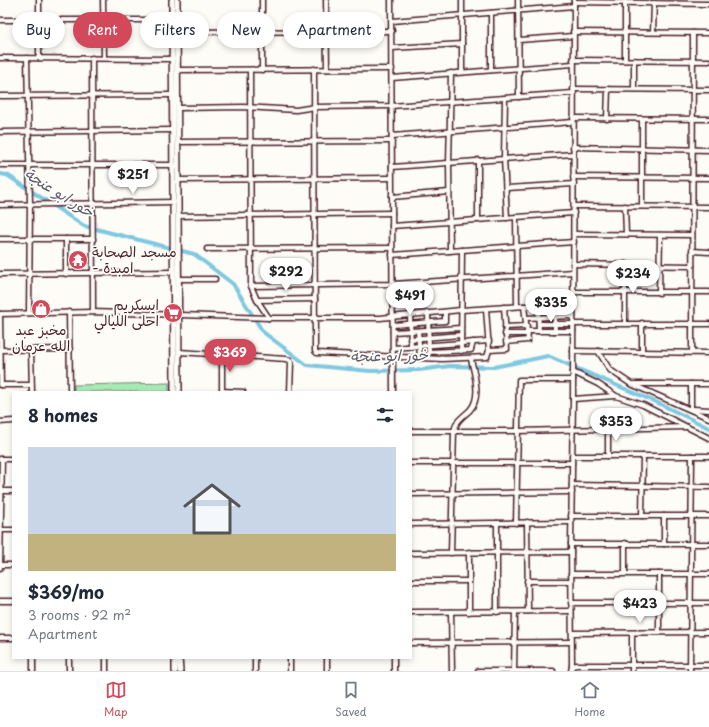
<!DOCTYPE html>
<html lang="en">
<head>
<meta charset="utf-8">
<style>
  body { margin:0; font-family:"Playpen Sans","Playpen Sans Arabic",sans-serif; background:#f2f2f3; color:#1f2937; height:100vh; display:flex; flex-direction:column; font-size:15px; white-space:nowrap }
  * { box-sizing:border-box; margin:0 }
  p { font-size:13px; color:#747a83 }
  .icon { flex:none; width:22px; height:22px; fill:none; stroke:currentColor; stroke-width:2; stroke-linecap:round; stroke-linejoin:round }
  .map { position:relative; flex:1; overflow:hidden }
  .drawer { position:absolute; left:12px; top:391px; width:400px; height:268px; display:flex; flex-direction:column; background:#fff; border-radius:0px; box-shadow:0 2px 6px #0003 }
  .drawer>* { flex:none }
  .guide { position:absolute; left:12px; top:12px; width:400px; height:36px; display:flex; gap:8px }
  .price { position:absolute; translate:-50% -34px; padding:0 9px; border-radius:14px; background:#fff; color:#222; font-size:13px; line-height:26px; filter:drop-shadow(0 1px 2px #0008) }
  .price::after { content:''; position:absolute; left:50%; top:24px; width:12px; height:9px; margin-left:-6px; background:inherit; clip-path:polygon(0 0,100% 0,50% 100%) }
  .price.on { background:#d1495b; color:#fff }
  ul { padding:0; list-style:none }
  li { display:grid; align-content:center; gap:8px; height:212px; padding:0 16px }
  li+li { border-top:1px solid #e0e1e3 }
  li span { display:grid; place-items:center; height:124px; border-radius:0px; color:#555 }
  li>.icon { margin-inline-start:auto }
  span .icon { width:72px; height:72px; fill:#fffc; stroke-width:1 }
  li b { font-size:17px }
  h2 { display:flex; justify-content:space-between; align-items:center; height:48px; padding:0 16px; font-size:17px }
  .tag { padding:0 14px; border-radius:18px; background:#fff; box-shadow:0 2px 6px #0003; font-size:14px; line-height:36px }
  .tag.on { background:#d1495b; color:#fff }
  .menu { display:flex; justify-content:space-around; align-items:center; height:56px; border-top:1px solid #e0e1e3; background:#fff; font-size:11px; color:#747a83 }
  .menu a { display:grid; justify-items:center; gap:2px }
  .menu .on { color:#d1495b }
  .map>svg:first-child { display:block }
  .green { fill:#a7eab5; stroke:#788470 }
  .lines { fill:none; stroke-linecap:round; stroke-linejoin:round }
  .canal { stroke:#7fc8e0; stroke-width:4 }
  .minor-casing { stroke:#4a1f2b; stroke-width:7 }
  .major-casing { stroke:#4a1f2b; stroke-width:8 }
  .minor { stroke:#fdfcf7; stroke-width:4 }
  .major { stroke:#fdfcf7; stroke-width:5 }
  .labels { text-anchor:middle; stroke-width:3.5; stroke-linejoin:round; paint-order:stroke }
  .poi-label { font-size:14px; fill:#4a1f2b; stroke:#fdfcf7; text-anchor:start }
  .water-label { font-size:15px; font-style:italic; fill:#5d5a6a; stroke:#fdfcf7 }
</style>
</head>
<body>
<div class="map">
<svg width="709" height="671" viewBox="0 0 709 671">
  <rect width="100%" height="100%" fill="#fdfcf7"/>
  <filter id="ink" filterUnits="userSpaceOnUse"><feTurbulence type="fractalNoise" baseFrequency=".025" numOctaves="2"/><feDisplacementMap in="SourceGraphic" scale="8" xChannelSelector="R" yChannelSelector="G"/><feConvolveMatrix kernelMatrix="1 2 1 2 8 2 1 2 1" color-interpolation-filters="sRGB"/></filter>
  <g filter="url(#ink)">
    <polygon class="green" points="169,383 169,392 74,392 74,385"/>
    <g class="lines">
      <polyline class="canal" points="0,174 7,175 84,226 194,254 233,284 263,332 307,365 370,371 419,370 450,366 494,367 548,356 658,403 709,428"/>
      <g class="minor-casing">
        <g id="minor">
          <polyline points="39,0 39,58"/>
          <polyline points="103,0 104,58"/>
          <polyline points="262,0 262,70"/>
          <polyline points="326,0 327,69"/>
          <polyline points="391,0 393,392"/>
          <polyline points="518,0 519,97"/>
          <polyline points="574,2 709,4"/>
          <polyline points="0,20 173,20"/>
          <polyline points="392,21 574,6"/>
          <polyline points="178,32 392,31"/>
          <polyline points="573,32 709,33"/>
          <polyline points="653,32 654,3"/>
          <polyline points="519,40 573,36"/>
          <polyline points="392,48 462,44"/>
          <polyline points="0,58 173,59"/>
          <polyline points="27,58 30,203 29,313"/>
          <polyline points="92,58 93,312"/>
          <polyline points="625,59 625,2"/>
          <polyline points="573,60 709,61"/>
          <polyline points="314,69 315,351 317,353 442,359 487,357 489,350 486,309"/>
          <polyline points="177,70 392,69"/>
          <polyline points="250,70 251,286 257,300 269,318"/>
          <polyline points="491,70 491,13"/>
          <polyline points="462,72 462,0"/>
          <polyline points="392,78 573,64"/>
          <polyline points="573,89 709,90"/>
          <polyline points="634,89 634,60"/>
          <polyline points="0,96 173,95"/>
          <polyline points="505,98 504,158 507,218"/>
          <polyline points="178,108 243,107 296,110 315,107 391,106 573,93"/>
          <polyline points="573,118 709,119"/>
          <polyline points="607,119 608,89"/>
          <polyline points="642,119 642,206"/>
          <polyline points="0,132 173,130"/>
          <polyline points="392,136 573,122"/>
          <polyline points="178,142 392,141"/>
          <polyline points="573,147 709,150"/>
          <polyline points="0,165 174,165"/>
          <polyline points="392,167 573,154"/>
          <polyline points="573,177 709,178"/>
          <polyline points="178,180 391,178"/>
          <polyline points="507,188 574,184"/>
          <polyline points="392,197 449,192"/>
          <polyline points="0,205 174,202"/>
          <polyline points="574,206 709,207"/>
          <polyline points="625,206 626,234"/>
          <polyline points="179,216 392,213"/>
          <polyline points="516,217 517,306"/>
          <polyline points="478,220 478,160"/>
          <polyline points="392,226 574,213"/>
          <polyline points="574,234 692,235"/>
          <polyline points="0,239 93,239"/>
          <polyline points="66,239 66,274"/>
          <polyline points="207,249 392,248"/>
          <polyline points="450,251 449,163 451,73"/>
          <polyline points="692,251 709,252"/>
          <polyline points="392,255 574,242"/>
          <polyline points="573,264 692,266"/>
          <polyline points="625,264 625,323"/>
          <polyline points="0,274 174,272"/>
          <polyline points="179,279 215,279"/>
          <polyline points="251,286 393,284 573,272"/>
          <polyline points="573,292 709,292"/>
          <polyline points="659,293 660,235"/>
          <polyline points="257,300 315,299"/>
          <polyline points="554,304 555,331"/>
          <polyline points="538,305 539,331"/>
          <polyline points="69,312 70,392"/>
          <polyline points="428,313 429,354"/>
          <polyline points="0,314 93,312 269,318 380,318 461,310 573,303"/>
          <polyline points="0,314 1,385"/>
          <polyline points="410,315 411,347"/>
          <polyline points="526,318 573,316"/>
          <polyline points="642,323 642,352"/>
          <polyline points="539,324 709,324"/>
          <polyline points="393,325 445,321 445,312"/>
          <polyline points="505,327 527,326"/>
          <polyline points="418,331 420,358"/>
          <polyline points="528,331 573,331"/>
          <polyline points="393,332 461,328"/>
          <polyline points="505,334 528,334"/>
          <polyline points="410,339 461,335"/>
          <polyline points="506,342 528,340 524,306"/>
          <polyline points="393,348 489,341"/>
          <polyline points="31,349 32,392"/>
          <polyline points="1,350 70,349"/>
          <polyline points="489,350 507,349 504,307"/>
          <polyline points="461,351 462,250"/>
          <polyline points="573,351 709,353"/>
          <polyline points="598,351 610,370 631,384 709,418"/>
          <polyline points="179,352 286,359 290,360 291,363 290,392"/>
          <polyline points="429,352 471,350 473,342"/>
          <polyline points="692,352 693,33"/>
          <polyline points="222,354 222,392"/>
          <polyline points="573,372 598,384 616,396 643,405 709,438"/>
          <polyline points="634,384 709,384"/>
          <polyline points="691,384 691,409"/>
          <polyline points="0,385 31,385"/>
          <polyline points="222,391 243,392"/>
          <polyline points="573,399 615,396"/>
          <polyline points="694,409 709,410"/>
          <polyline points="0,422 13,421"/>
          <polyline points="411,431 518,431 687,427"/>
          <polyline points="572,456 709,456"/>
          <polyline points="608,456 608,428"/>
          <polyline points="0,459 13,459"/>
          <polyline points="411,463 572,463"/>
          <polyline points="572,485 709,487"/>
          <polyline points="2,491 13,491"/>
          <polyline points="411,494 572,492"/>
          <polyline points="571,516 709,516"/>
          <polyline points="642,516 643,456"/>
          <polyline points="664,516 664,544"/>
          <polyline points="527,522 528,611"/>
          <polyline points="497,523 497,612"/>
          <polyline points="516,523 519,380 573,380"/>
          <polyline points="411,524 571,522"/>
          <polyline points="0,530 13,530"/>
          <polyline points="571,544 709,544"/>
          <polyline points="411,553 571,552"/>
          <path d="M451,553L454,431C456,420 463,417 470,410C482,397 474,373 471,359"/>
          <polyline points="0,565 13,565"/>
          <polyline points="0,568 2,459"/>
          <polyline points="625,573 625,543"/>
          <polyline points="571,574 709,574"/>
          <polyline points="659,574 659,632"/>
          <polyline points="411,581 469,581"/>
          <polyline points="527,581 571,581"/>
          <polyline points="0,601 13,601"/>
          <polyline points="571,603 709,603"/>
          <polyline points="411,612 571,611"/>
          <polyline points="451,612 452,671"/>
          <polyline points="469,612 469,552"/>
          <polyline points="572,633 709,632"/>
          <polyline points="632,633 632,671"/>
          <polyline points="0,638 13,638"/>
          <polyline points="411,643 571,642"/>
          <polyline points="33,658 33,671"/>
          <polyline points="69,658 69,671"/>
          <polyline points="106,658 106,671"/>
          <polyline points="290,658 290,671"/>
          <polyline points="327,658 327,671"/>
          <polyline points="394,658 394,671"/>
          <polyline points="572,666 571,544 573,399 574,0"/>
          <polyline points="255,671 255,658"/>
          <polyline points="478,671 553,671"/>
          <polyline points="514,671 515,612"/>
          <polyline points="571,671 572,666 577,665 709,665"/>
          <polyline points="690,671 692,456"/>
        </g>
      </g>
      <g class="major-casing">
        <g id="major">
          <polyline points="172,0 174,392"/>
          <polyline points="177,0 179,392"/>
          <polyline points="175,658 175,671"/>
          <polyline points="179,658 180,671"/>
        </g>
      </g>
      <use href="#minor" class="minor"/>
      <use href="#major" class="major"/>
    </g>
  </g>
  <defs>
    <g id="temple-disc" transform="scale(1)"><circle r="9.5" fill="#d1495b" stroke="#fdfcf7"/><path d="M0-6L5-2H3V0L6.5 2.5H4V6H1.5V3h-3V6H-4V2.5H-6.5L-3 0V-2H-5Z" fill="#fff"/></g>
    <g id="shop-disc" transform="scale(1)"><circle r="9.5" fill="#d1495b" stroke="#fdfcf7"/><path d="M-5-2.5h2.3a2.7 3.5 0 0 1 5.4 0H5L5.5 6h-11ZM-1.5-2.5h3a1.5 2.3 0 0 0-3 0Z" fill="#fff"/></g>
    <g id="supermarket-disc" transform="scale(1)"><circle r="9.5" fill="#d1495b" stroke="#fdfcf7"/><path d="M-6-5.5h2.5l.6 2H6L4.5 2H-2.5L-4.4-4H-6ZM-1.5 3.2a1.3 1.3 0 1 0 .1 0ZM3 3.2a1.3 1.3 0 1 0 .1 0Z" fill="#fff"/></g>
  </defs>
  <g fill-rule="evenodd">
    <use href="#temple-disc" x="78" y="260"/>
    <use href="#shop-disc" x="41" y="309"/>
    <use href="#supermarket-disc" x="173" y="313"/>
  </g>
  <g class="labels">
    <g class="poi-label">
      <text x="92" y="257">مسجد الصحابة<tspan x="92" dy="16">- امبدة</tspan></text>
      <text x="159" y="310" text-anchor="end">ايسكريم<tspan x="159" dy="16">احلى الليالي</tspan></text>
      <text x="41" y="335" text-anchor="middle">مخبز عبد<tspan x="41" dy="16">الله عرمان</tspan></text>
    </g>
    <g class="water-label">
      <text transform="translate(59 193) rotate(32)" y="5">خور ابو عنجة</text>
      <text transform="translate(389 356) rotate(-1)" y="5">خور ابو عنجة</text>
    </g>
  </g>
</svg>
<b class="price" style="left:133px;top:195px">$251</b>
<b class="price" style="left:286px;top:292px">$292</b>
<b class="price" style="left:633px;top:294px">$234</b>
<b class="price" style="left:410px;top:316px">$491</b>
<b class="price" style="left:551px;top:323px">$335</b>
<b class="price on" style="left:230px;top:373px">$369</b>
<b class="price" style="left:616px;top:442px">$353</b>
<b class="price" style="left:640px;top:624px">$423</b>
<div class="guide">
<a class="tag">Buy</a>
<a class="tag on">Rent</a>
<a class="tag">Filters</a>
<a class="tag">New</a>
<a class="tag">Apartment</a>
</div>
<section class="drawer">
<h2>8 homes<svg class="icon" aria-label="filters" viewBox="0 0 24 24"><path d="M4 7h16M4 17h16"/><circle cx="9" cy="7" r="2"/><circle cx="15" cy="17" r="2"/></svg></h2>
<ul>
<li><span style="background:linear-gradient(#c9d6e8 70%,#c2b280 0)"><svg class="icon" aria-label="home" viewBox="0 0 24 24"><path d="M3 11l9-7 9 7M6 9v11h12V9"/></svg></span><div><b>$369/mo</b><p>3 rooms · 92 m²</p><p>Apartment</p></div></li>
</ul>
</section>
</div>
<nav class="menu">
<a class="on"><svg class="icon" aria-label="map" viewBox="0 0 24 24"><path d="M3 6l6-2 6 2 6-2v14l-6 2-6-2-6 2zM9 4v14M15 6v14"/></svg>Map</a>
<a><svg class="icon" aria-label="saved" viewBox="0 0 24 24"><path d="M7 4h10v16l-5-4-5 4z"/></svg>Saved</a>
<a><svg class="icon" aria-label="home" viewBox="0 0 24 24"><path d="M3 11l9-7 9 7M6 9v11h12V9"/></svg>Home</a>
</nav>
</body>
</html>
